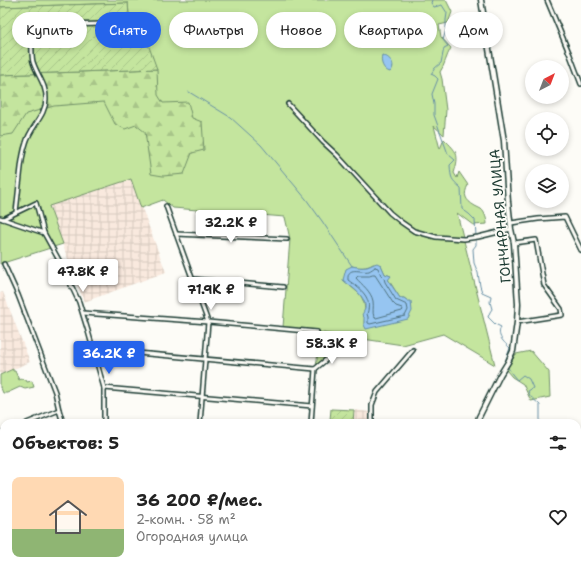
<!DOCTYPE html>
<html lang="ru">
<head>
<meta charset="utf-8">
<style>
  body { margin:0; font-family:"Shantell Sans",sans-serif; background:#f2f2f2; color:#222; height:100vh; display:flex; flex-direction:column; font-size:15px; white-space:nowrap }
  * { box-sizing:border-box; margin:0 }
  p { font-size:13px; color:#767676 }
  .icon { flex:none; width:22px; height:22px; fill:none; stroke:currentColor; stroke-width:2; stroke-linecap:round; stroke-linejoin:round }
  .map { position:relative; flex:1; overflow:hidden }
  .sheet { position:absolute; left:0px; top:419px; width:581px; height:156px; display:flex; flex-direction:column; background:#fff; border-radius:12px 12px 0 0; box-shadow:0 2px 6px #0003 }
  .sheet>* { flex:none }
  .guide { position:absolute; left:12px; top:12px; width:557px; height:36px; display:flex; gap:8px }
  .needle { width:26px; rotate:42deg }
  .fabs { position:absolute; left:525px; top:60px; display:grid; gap:8px }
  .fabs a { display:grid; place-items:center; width:44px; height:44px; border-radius:50%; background:#fff; box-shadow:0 2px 6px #0003; font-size:20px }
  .price { position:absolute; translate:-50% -34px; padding:0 9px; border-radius:4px; background:#fff; color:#222; font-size:13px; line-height:26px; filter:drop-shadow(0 1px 2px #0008) }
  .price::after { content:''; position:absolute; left:50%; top:24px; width:12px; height:9px; margin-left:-6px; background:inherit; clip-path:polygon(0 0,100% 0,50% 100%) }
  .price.on { background:#2563eb; color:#fff }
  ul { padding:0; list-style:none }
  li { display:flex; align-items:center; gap:12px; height:100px; padding:0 12px }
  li+li { border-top:1px solid #e0e0e0 }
  li span { display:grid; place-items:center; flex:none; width:112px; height:80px; border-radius:8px; color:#555 }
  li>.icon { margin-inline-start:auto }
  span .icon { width:48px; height:48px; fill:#fffc; stroke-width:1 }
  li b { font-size:17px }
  h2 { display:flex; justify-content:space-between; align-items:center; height:48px; padding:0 12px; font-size:17px }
  .pill { padding:0 14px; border-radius:18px; background:#fff; box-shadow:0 2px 6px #0003; font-size:14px; line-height:36px }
  .pill.on { background:#2563eb; color:#fff }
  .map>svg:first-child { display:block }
  .built { fill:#f9e9de }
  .industrial { fill:url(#industrial-grid) }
  .grass { fill:#c4e59e; stroke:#729169; fill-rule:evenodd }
  .forest { fill:url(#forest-firs); stroke:#729169 }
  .garden { fill:url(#garden-furrows); stroke:#729169 }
  .water { fill:#96c5f1; stroke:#668fa5 }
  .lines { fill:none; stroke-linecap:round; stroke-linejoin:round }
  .shore { stroke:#4f7380; stroke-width:1 }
  .stream { stroke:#668fa5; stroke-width:1 }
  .minor-casing { stroke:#1f3d34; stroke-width:6 }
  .tertiary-casing { stroke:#1f3d34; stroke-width:7 }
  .minor { stroke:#fdfcf7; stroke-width:3 }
  .tertiary { stroke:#fdfcf7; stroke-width:4 }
  .labels { text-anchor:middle; stroke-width:3.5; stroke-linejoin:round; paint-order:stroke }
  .street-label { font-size:14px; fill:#1f3d34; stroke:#fdfcf7 }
</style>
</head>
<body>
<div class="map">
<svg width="581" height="575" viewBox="0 0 581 575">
  <defs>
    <pattern id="industrial-grid" width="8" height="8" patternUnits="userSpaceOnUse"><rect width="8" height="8" fill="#f9e9de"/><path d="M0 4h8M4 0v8" fill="none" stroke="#d5c9bf"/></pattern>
    <pattern id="forest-firs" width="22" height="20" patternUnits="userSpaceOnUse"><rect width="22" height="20" fill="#c4e59e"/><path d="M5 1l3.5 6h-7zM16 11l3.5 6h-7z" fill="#a8c589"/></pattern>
    <pattern id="garden-furrows" width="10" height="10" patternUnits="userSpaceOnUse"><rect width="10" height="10" fill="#c4e59e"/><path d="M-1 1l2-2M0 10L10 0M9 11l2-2" fill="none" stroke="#a8c589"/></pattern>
  </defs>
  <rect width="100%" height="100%" fill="#fdfcf7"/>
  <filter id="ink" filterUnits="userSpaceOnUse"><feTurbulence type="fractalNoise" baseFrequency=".025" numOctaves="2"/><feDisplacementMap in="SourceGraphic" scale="8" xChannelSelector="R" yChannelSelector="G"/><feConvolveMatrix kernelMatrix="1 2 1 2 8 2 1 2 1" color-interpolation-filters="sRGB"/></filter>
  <g filter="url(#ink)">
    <polygon class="built" points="577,541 581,542 581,575 522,575 526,571 577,571"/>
    <g class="industrial">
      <polygon points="131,179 166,272 84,302 48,206"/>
      <polygon points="3,292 30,362 0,375 0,293"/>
      <polygon points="354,410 370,412 369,423 353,423"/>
    </g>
    <g class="grass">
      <path d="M0,0H446L452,12L448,23L439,25L441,37L451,48C446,56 445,65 440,72L442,79L446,110L444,135L434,126L440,149L444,139C457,152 460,154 454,173L457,178L459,172L468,185C463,195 465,200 475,206C477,207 479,208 481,209C485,212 487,220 487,224L473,225L457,213L495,365L443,334L403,345L283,327L290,239L285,217L173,208L163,200L141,208L131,179L49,206L63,244L0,264V75L157,69L130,27L128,3L0,7ZM373,264L381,265L385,274L391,276L388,279L400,298H404L408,301L364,325C365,311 367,300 356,291C352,287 347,284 343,280L352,266C359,268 367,268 373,264Z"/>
      <polygon points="320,340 343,342 316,366"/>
      <polygon points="531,351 549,372 550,397 531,401 523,384 512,377 506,370 516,354"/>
      <polygon points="13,369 13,371 15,371 19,380 21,379 26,380 27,382 32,381 34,387 25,389 20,387 7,393 3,393 1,388 0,388 0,375"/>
      <polygon points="577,453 581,457 581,489 577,487"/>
    </g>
    <polygon class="forest" points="157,69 158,95 163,103 188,102 192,118 202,122 204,150 192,153 184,174 163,176 151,174 145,132 136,125 125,129 115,124 104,102 54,106 26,114 13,134 0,136 0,75"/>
    <g class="garden">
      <polygon points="128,3 130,27 144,33 157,69 0,75 0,7"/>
      <polygon points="331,409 354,410 353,423 330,420"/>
    </g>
    <g class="water">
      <path d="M382,55C390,57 397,65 390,72C383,70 380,62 382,55Z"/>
      <path d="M377,263L381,265L385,274L391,276L388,280L400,298H404L408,301H411L412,311L408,319L366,329L364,325V317L362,315C363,313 364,311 365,309C367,296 351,287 343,280L346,269L352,266C357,267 362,268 367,267C371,266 373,264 377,263Z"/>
    </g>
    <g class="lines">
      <g class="shore">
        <path d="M375,267L378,268L381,275L384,278L385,282L396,300L407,305L408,310L405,316L370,324L368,323V317L367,314C373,297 360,289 348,280C347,265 360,273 369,271C371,270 374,268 375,267Z"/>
        <path d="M373,275H375L393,303L396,306L402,308L403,310L402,311L376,318L374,317C372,312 374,307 373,301C371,291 362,285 356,278L358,276H369Z"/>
      </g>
      <g class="stream">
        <path d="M432,0L431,3L434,7L442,5L447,13L446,20V30L443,40L448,46L444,48L441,63L435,68L431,74L435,76L438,79L432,94L434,104V115L448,154L455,160L450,165C451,179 451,179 461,188L462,209L469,214L475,220L476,236"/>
        <polyline points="189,92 230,117 261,145 306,199 322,221 352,266"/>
        <path d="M476,239V245L473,249L474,263L478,273L480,286L482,292L491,296L490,302L492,309L490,312L488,317L495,324L501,327C496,336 504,342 510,348L505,362V363"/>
        <polyline points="507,366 512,374 517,380 523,375 529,379 533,388 528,391 530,396 540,405 540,423"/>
        <polyline points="577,469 581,474"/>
      </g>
      <g class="minor-casing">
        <g id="minor">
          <polyline points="547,0 570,55 581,84"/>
          <polyline points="288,104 323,142 337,155 390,213 401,222 414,231 436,237 464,239 478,237 511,229"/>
          <polyline points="166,206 208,322 200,423"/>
          <path d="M16,212C17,203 18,194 19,185C21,171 21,157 26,143C30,127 46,116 46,99C47,86 37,75 33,62C31,55 32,34 32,26L137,23"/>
          <polyline points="0,218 3,219 36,203 44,233 60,262 79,302 88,331 104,388 104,423"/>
          <polyline points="3,219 44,233"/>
          <polyline points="511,223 538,219 565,217 581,250"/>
          <polyline points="176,234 287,239"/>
          <polyline points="514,243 536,240 544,285 561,309 562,315 517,322"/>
          <polyline points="4,264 18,295 55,392 59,410 63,423"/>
          <polyline points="192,279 283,287"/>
          <polyline points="83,313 208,322 317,332"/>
          <polyline points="93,349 315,369 339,349"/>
          <polyline points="104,388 312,406"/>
          <polyline points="27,423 59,410"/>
          <polyline points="311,423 315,369"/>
          <polyline points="372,423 372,405 377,392 413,350"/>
          <polyline points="0,433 4,432"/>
          <polyline points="0,504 4,512"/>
          <polyline points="0,527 4,526"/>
          <polyline points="91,575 91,571"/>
          <polyline points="188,575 188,571"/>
          <polyline points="361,575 361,571"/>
        </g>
      </g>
      <g class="tertiary-casing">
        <g id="tertiary">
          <polyline points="477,423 479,417 500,375 508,362 513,351 517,322 518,304 514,243 511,229 508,202 504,141 481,0"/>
          <polyline points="0,481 4,479"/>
          <polyline points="298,575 299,571"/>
          <polyline points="487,575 487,571"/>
        </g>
      </g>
      <use href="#minor" class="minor"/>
      <use href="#tertiary" class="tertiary"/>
    </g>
  </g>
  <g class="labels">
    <g class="street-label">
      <text transform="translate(500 216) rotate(-95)" y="5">ГОНЧАРНАЯ УЛИЦА</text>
    </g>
  </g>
</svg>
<div class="fabs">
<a><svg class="needle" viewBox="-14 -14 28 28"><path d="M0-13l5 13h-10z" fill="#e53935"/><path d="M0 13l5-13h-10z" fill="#767676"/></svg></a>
<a><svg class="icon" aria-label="locate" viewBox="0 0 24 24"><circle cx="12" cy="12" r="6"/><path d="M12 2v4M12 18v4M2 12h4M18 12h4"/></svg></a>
<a><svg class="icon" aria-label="layers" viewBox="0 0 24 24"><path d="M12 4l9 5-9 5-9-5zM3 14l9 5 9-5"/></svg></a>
</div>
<b class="price" style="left:231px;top:244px">32.2K ₽</b>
<b class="price" style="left:83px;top:293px">47.8K ₽</b>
<b class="price" style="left:211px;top:311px">71.9K ₽</b>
<b class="price" style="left:332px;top:365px">58.3K ₽</b>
<b class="price on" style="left:109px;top:375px">36.2K ₽</b>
<div class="guide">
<a class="pill">Купить</a>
<a class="pill on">Снять</a>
<a class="pill">Фильтры</a>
<a class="pill">Новое</a>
<a class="pill">Квартира</a>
<a class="pill">Дом</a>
</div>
<section class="sheet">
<h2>Объектов: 5<svg class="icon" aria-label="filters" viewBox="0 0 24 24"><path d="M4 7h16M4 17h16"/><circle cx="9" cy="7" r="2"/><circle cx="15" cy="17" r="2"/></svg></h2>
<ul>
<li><span style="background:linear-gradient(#ffd9b3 65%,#8fb573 0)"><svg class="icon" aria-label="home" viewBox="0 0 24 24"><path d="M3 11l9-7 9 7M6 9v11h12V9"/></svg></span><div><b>36 200 ₽/мес.</b><p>2-комн. · 58 m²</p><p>Огородная улица</p></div><svg class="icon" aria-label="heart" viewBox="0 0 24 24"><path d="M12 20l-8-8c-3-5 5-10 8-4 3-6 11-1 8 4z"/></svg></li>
</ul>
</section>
</div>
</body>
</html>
